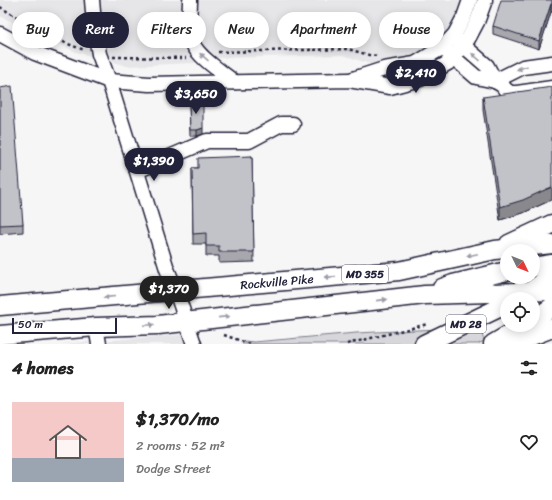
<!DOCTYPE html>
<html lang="en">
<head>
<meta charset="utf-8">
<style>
  body { margin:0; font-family:Sriracha,sans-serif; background:#f2f2f2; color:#222; height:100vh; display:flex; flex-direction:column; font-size:15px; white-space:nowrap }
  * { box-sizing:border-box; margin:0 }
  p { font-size:13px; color:#767676 }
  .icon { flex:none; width:22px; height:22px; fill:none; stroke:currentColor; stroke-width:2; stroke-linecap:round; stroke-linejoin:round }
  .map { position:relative; height:344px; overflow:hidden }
  .drawer { display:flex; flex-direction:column; background:#fff; flex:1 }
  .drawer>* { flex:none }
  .top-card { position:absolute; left:12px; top:12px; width:528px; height:36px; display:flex; gap:8px }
  .needle { width:26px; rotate:133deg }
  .fabs { position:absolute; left:500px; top:244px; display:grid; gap:8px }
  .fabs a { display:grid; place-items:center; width:40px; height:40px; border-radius:50%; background:#fff; box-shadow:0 2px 10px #0003; font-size:20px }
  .scale { position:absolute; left:12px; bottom:10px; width:105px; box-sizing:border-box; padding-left:4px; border:2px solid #22223b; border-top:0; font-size:11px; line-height:14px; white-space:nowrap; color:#22223b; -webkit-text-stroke:3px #fff; paint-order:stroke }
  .price { position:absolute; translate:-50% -34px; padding:0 9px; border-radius:14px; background:#22223b; color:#fff; font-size:13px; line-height:26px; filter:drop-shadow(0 1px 2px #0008) }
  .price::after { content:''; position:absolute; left:50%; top:24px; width:12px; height:9px; margin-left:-6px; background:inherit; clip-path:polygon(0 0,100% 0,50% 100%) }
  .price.selected { background:#222; color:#fff }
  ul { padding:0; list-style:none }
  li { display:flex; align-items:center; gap:12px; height:100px; padding:0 12px }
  li span { display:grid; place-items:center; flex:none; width:112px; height:80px; border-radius:0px; color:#555 }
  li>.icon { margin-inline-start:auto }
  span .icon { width:48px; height:48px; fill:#fffc; stroke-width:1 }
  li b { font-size:17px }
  h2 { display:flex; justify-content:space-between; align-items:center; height:48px; padding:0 12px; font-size:17px }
  .pill { padding:0 14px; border-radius:18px; background:#fff; box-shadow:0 2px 10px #0003; font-size:14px; line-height:36px }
  .pill.selected { background:#22223b; color:#fff }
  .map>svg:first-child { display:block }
  .built { fill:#e6e6e9 }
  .park { fill:#d7d7db; stroke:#7c7c8b }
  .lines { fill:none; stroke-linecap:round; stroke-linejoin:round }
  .minor-casing { stroke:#22223b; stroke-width:17 }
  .major-casing { stroke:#22223b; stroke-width:21 }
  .path { stroke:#22223b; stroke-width:2.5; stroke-dasharray:3 3; stroke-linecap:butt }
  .minor { stroke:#fff; stroke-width:14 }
  .major { stroke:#fff; stroke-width:18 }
  .wall { fill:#a7a7ad; stroke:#22223b }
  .shaded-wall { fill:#88888d; stroke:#22223b }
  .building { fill:#c2c2c9; stroke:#22223b }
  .oneway { fill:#9c9ca7 }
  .labels { text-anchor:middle; stroke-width:3; stroke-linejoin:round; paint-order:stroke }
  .shield { fill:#fff; stroke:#646476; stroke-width:1 }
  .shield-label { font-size:11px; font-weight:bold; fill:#22223b }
  .street-label { font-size:12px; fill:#22223b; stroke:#fff }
</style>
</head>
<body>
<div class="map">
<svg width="552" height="344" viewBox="0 0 552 344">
  <rect width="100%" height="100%" fill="#f6f6f7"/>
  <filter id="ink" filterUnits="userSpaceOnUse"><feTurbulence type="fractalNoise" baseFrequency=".025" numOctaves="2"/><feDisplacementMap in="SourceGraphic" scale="8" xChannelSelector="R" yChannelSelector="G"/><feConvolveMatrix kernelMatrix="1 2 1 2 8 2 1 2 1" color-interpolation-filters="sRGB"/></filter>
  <g filter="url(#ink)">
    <g class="built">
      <polygon points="0,0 466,0 446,37 418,57 384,63 370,64 343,55 217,58 193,63 127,66 76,52 38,35 0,16"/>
      <polygon points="190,334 194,344 60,344"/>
    </g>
    <polygon class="park" points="480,327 484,341 478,344 242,344 245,341 254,342 356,333"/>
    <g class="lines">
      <g class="minor-casing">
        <g id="minor">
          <polyline points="92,0 94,24 99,54 109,81 167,269 176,291 194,344"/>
          <path d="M190,0C190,13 187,31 193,44C199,58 222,72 234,82"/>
          <polyline points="0,34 35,53 109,81 149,84 349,80 390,87 420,79 448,63 468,39 477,22 485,0"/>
          <polyline points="456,39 487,66 495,81"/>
          <polyline points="446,51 476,77 495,81 523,67 552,63"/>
          <polyline points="353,79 384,69 415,64 443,47 455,34 464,17 470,0"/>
          <polyline points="495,81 502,85 505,89 510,93 517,93 552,88"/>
          <polyline points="137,171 207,141 249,141 281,124 293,124"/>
          <polyline points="96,327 99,344"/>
        </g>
      </g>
      <g class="major-casing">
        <g id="major">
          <polyline points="509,244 552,224"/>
          <polyline points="533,267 552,264"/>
          <polyline points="442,288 453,284 507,271"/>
          <polyline points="529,292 552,276"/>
          <polyline points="0,306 399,271 495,250 552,244"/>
          <polyline points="533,320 552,307"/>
          <polyline points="0,335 96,327 158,325 425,295 552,291"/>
          <polyline points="424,344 507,304"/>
          <polyline points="493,344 525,325"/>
          <polyline points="511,344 552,328"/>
        </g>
      </g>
      <g class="path">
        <path d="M0,7C27,23 55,41 85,50"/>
        <polyline points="218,52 348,49 369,55 378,56"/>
        <polyline points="113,57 186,58"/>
        <polyline points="224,335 250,344"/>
        <polyline points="347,344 428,324"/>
      </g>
      <use href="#minor" class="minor"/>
      <use href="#major" class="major"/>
    </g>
    <g class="wall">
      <polygon points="552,0 552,13 551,12 539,49 493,34 493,26"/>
      <polygon points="0,88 23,224 23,232 0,234"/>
      <polygon points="483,97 547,202 523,213 500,220 483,110"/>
      <polygon points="189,102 203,134 197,136 190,136"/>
      <polygon points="252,156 254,262 219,263 219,256 206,256 206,244 193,244 192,168 198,168"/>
    </g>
    <g class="shaded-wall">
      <polygon points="551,4 551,12 539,49 539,41"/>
      <polygon points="203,128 203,134 197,136 197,130"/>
      <polygon points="552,187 552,200 547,202 523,213 500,220 500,207"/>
    </g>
    <g class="building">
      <polygon points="501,0 552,0 552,4 551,4 539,41 493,26"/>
      <polygon points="12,86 23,224 0,225 0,88"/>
      <polygon points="552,87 552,187 547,189 523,200 500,207 483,97"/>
      <polygon points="203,101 203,128 197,130 190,130 189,102"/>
      <polygon points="252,156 254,252 219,252 219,246 206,246 206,233 193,234 192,168 198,168 198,158"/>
    </g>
    <defs><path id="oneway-solid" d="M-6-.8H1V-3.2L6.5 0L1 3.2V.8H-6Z"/></defs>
    <g class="oneway">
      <use href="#oneway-solid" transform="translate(204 57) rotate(-139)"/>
      <use href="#oneway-solid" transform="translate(476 57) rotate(-139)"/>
      <use href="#oneway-solid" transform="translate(522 68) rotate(161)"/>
      <use href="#oneway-solid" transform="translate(472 255) rotate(168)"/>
      <use href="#oneway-solid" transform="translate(330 277) rotate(175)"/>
      <use href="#oneway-solid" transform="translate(109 297) rotate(175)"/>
      <use href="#oneway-solid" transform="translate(382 300) rotate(-6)"/>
      <use href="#oneway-solid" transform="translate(224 317) rotate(-6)"/>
      <use href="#oneway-solid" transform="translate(149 325) rotate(-2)"/>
    </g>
  </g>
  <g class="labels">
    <g class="shield">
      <rect x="342" y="265" width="46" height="18" rx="3"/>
      <rect x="446" y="315" width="40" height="18" rx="3"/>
    </g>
    <g class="shield-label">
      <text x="365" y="278">MD 355</text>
      <text x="466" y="328">MD 28</text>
    </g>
    <g class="street-label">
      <text transform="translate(277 282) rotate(-5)" y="4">Rockville Pike</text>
    </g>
  </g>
</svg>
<div class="fabs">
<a><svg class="needle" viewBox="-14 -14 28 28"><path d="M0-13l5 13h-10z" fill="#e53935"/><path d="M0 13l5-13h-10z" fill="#767676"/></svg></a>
<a><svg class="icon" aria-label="locate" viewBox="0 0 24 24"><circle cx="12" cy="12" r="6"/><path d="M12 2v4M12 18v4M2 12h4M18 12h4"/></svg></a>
</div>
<div class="scale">50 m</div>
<b class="price" style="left:416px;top:94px">$2,410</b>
<b class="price" style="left:196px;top:115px">$3,650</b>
<b class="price" style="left:154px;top:182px">$1,390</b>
<b class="price selected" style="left:169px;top:310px">$1,370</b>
<div class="top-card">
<a class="pill">Buy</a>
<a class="pill selected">Rent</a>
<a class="pill">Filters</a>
<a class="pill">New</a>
<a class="pill">Apartment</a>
<a class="pill">House</a>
</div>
</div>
<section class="drawer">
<h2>4 homes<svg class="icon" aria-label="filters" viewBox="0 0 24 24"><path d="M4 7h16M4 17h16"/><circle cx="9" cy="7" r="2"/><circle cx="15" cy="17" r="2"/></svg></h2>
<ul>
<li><span style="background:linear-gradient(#f6c9c9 70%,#9aa5b1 0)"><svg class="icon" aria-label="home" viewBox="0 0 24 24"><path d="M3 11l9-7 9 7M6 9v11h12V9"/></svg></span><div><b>$1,370/mo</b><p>2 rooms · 52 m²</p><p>Dodge Street</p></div><svg class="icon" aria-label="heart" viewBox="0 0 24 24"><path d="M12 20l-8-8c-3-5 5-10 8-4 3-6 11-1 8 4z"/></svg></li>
</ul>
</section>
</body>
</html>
